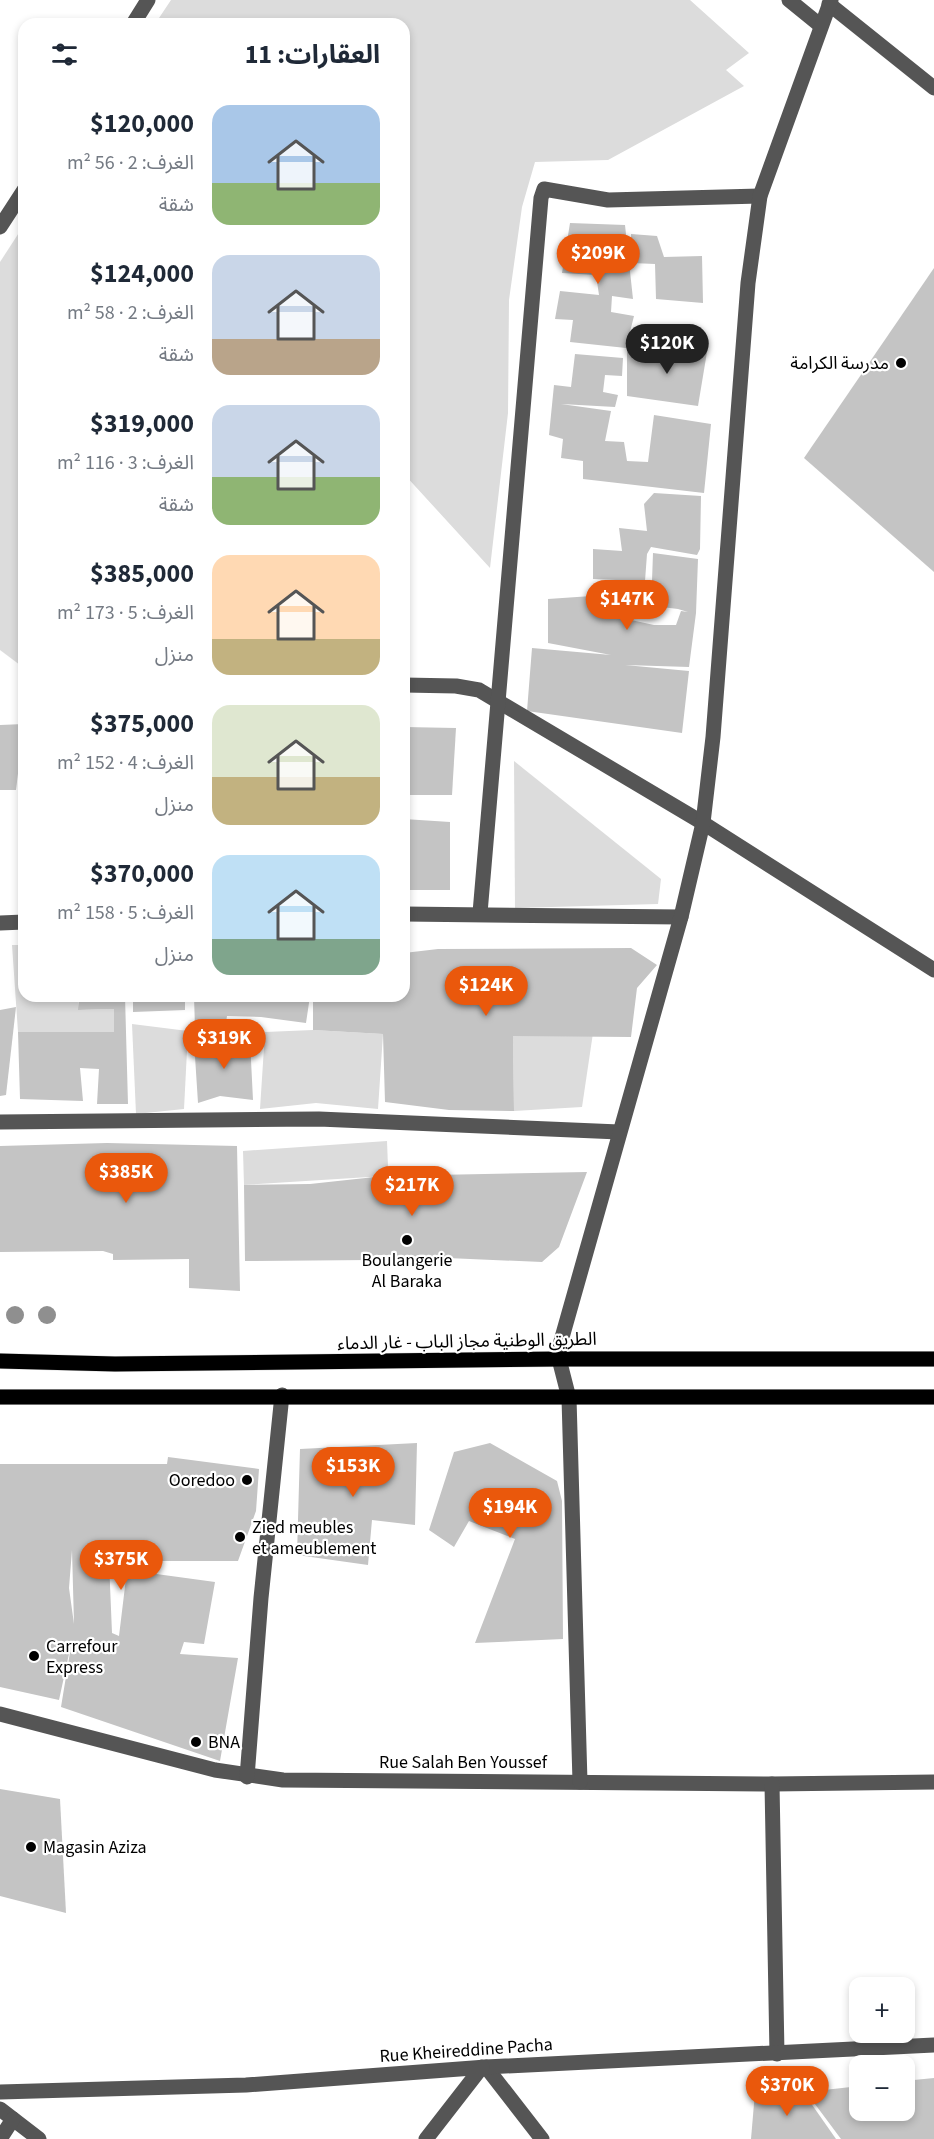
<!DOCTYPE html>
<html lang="ar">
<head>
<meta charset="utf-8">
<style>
  body { margin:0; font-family:"Source Sans 3","Noto Sans Arabic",sans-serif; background:#f2f2f3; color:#1f2937; direction:rtl; height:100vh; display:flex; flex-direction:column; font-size:22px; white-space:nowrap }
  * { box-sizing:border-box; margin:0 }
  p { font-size:20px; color:#747a83 }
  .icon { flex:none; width:33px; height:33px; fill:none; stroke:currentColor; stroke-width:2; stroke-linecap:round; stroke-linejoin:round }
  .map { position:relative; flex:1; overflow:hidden; direction:ltr }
  .panel { position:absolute; left:18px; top:18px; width:392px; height:984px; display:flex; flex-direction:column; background:#fff; border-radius:18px; box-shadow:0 3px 9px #0003; direction:rtl }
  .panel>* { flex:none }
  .buttons { position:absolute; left:849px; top:1977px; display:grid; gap:12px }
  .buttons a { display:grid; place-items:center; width:66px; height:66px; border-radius:12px; background:#fff; box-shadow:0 3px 9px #0003; font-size:30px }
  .price { position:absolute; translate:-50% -51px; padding:0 14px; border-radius:21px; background:#ea580c; color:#fff; font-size:20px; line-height:39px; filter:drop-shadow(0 2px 3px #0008) }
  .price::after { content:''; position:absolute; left:50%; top:36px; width:18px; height:14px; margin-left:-9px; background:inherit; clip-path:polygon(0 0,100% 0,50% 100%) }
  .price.on { background:#222; color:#fff }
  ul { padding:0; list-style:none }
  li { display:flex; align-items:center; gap:18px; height:150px; padding:0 30px }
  li span { display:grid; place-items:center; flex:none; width:168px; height:120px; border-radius:18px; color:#555 }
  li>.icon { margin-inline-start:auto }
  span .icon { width:72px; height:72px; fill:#fffc; stroke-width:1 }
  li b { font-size:26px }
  h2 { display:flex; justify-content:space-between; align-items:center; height:72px; padding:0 30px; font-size:26px }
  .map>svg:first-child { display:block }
  .green { fill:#dcdcdc }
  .building { fill:#c4c4c4; fill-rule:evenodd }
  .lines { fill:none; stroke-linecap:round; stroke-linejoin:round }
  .major-casing { stroke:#dbdbdb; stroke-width:16 }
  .minor { stroke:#555; stroke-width:15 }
  .major { stroke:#000; stroke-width:15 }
  .tree { fill:#8f8f8f }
  .poi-dot { fill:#000; stroke:#fff; stroke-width:2 }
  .labels { text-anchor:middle; stroke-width:4.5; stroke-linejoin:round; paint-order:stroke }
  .poi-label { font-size:18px; fill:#000; stroke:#fff; text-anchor:start }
  .street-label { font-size:18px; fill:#000; stroke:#fff }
</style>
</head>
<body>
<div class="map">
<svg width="934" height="2139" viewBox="0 0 934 2139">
  <rect width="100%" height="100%" fill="#fff"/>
  <g class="green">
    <polygon points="171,0 690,0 749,53 726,70 744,86 608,160 535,162 522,207 509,300 508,413 490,568 404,474 404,24 155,24"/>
    <polygon points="24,225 24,668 0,650 0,262"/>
    <polygon points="514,761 661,879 658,904 515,908"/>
    <polygon points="12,945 24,945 24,996 77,996 79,1010 114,1009 114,1032 18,1032"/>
    <polygon points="132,1024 188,1031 184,1109 136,1114"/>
    <polygon points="313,1030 383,1034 378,1109 316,1103 260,1109 265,1032"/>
    <polygon points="593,1033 582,1107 514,1111 513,1036"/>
    <polygon points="387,1141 388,1167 385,1176 244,1185 243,1151"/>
  </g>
  <g class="building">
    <polygon points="570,223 625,225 633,299 612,296 611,312 634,316 626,348 570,342 573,320 555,319 560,291 599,295 596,275 562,273"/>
    <polygon points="631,234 657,236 664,257 702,256 703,303 656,299 655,264 632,263"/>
    <polygon points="934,268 934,572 804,458"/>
    <polygon points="708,346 698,406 627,396 627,352"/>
    <polygon points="575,354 623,358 622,376 605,375 603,392 618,395 615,407 561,404 611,411 605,441 624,442 627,461 648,462 654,415 711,424 704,493 583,479 583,461 561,458 563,439 549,435 554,385 571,387"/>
    <polygon points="654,493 701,496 700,549 697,555 651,547 647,554 645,581 652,581 653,553 698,559 696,613 689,667 625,665 689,671 682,733 527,711 532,648 611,655 548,643 548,599 606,595 608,615 654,625 676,625 681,611 688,612 678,609 637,604 640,581 593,579 593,549 622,551 619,528 647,531 644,504"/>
    <polygon points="24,724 16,790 0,790 0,725"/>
    <polygon points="404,727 456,728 452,795 404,795"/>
    <polygon points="404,819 450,822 450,890 404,890"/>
    <polygon points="631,948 657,965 637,988 631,1037 513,1036 514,1111 449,1110 385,1102 383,1034 313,1030 313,996 404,996 404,953 438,949"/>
    <polygon points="79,996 125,996 128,1104 97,1104 99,1069 80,1068 83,1101 20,1099 18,1032 114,1032 114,1009 78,1010"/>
    <polygon points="133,996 185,996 185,1010 133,1012"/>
    <polygon points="194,996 310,996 306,1023 261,1017 227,1016 225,1029 195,1028"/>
    <polygon points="16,1007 6,1095 0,1096 0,1010"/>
    <polygon points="250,1040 253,1100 220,1096 198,1103 194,1041"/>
    <polygon points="107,1143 237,1146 240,1291 189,1288 189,1259 113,1260 113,1254 103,1251 0,1252 0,1146"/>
    <polygon points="587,1172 559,1247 542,1262 379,1255 370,1260 245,1261 244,1185 310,1184 384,1176"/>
    <polygon points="417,1443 415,1525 372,1520 368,1565 297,1555 300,1449"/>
    <polygon points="490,1443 557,1481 562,1501 563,1639 475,1643 515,1539 469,1521 454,1547 429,1530 454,1452"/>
    <path d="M168,1457L259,1469L256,1511L238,1561H109L112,1633L119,1636L127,1570L215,1582L204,1644L184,1642L180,1654L238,1658L220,1761L61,1707L72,1640L59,1700L0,1687V1464H167ZM72,1550L74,1624L69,1588Z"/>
    <polygon points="0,1789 60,1799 66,1913 0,1896"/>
    <polygon points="934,2078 934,2139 841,2139 806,2092 860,2086 860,2110 904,2110 904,2081"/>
    <polygon points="801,2089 836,2139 751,2139 755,2092"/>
  </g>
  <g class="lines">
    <g class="major-casing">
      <g id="major">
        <polyline points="0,1361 115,1364 559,1359 934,1359"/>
        <polyline points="0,1397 934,1397"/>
      </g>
    </g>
    <g class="minor">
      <polyline points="789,0 821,26"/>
      <polyline points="829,4 934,88"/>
      <polyline points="133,24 148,0"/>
      <polyline points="0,227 24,190"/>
      <polyline points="404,685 456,686 479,690 703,823 934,970"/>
      <polyline points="480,913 541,198 544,189 608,200 760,196"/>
      <polyline points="404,914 681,917"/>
      <polyline points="0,923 24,922"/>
      <polyline points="0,1122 319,1119 619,1132"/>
      <polyline points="0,1714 215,1770 283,1780 772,1784 934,1782"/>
      <polyline points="247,1777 261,1598 282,1395"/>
      <polyline points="580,1782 569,1398 559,1359 561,1341 681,917 703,823 713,737 748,283 760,196 831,0"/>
      <polyline points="772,1784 777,2054"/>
      <polyline points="486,2067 542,2139"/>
      <polyline points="0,2092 246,2085 486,2067 934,2045"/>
      <polyline points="0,2109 39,2139"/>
      <polyline points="0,2139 13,2119"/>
      <polyline points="426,2139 482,2067"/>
    </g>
    <use href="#major" class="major"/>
  </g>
  <g class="tree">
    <circle cx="15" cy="1315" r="9"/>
    <circle cx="47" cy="1315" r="9"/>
  </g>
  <g class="poi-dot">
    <circle cx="901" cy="363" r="6"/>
    <circle cx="407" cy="1240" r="6"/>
    <circle cx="247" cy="1480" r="6"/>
    <circle cx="240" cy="1537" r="6"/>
    <circle cx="34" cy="1656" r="6"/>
    <circle cx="196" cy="1742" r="6"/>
    <circle cx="31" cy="1847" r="6"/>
  </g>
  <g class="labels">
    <g class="poi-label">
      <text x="889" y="369" text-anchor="end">مدرسة الكرامة</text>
      <text x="407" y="1266" text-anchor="middle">Boulangerie<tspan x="407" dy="21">Al Baraka</tspan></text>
      <text x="235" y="1486" text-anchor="end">Ooredoo</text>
      <text x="252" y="1533">Zied meubles<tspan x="252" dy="21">et ameublement</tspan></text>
      <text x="46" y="1652">Carrefour<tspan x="46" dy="21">Express</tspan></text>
      <text x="208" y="1748">BNA</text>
      <text x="43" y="1853">Magasin Aziza</text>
    </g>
    <g class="street-label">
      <text transform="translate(467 1341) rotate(-1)" y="6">الطريق الوطنية مجاز الباب - غار الدماء</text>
      <text x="463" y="1768">Rue Salah Ben Youssef</text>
      <text transform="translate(466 2050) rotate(-4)" y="6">Rue Kheireddine Pacha</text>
    </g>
  </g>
</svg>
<div class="buttons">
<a>+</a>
<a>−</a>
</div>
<b class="price" style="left:598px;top:285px">$209K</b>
<b class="price on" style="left:667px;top:375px">$120K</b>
<b class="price" style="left:627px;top:631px">$147K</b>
<b class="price" style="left:486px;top:1017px">$124K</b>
<b class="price" style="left:224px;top:1070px">$319K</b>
<b class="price" style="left:126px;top:1204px">$385K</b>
<b class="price" style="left:412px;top:1217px">$217K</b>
<b class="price" style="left:353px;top:1498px">$153K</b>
<b class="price" style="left:510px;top:1539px">$194K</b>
<b class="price" style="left:121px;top:1591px">$375K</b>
<b class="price" style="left:787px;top:2117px">$370K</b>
<section class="panel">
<h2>العقارات: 11<svg class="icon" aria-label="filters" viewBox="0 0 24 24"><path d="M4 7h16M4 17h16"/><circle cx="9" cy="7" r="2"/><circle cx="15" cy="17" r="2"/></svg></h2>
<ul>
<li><span style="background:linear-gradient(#a9c7e8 65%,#8fb573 0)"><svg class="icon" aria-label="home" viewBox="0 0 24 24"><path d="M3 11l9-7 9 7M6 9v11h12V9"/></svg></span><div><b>$120,000</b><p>الغرف: 2 · 56 m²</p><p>شقة</p></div></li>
<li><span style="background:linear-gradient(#c9d6e8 70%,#b9a48a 0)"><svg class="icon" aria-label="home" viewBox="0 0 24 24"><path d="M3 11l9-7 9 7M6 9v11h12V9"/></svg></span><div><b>$124,000</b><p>الغرف: 2 · 58 m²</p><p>شقة</p></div></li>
<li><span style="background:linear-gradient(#c9d6e8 60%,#8fb573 0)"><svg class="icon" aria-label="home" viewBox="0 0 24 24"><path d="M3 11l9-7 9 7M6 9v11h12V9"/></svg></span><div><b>$319,000</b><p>الغرف: 3 · 116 m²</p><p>شقة</p></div></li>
<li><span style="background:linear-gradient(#ffd9b3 70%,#c2b280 0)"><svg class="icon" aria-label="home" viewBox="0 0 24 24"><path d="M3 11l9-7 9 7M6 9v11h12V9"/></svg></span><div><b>$385,000</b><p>الغرف: 5 · 173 m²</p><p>منزل</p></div></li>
<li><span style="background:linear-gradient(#dfe7d0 60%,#c2b280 0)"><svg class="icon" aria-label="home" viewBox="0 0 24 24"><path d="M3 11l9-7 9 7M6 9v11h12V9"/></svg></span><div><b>$375,000</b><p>الغرف: 4 · 152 m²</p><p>منزل</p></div></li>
<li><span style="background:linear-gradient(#bfe0f5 70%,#7fa58c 0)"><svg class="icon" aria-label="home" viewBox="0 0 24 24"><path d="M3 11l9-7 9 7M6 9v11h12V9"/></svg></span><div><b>$370,000</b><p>الغرف: 5 · 158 m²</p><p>منزل</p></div></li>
</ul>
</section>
</div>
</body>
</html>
